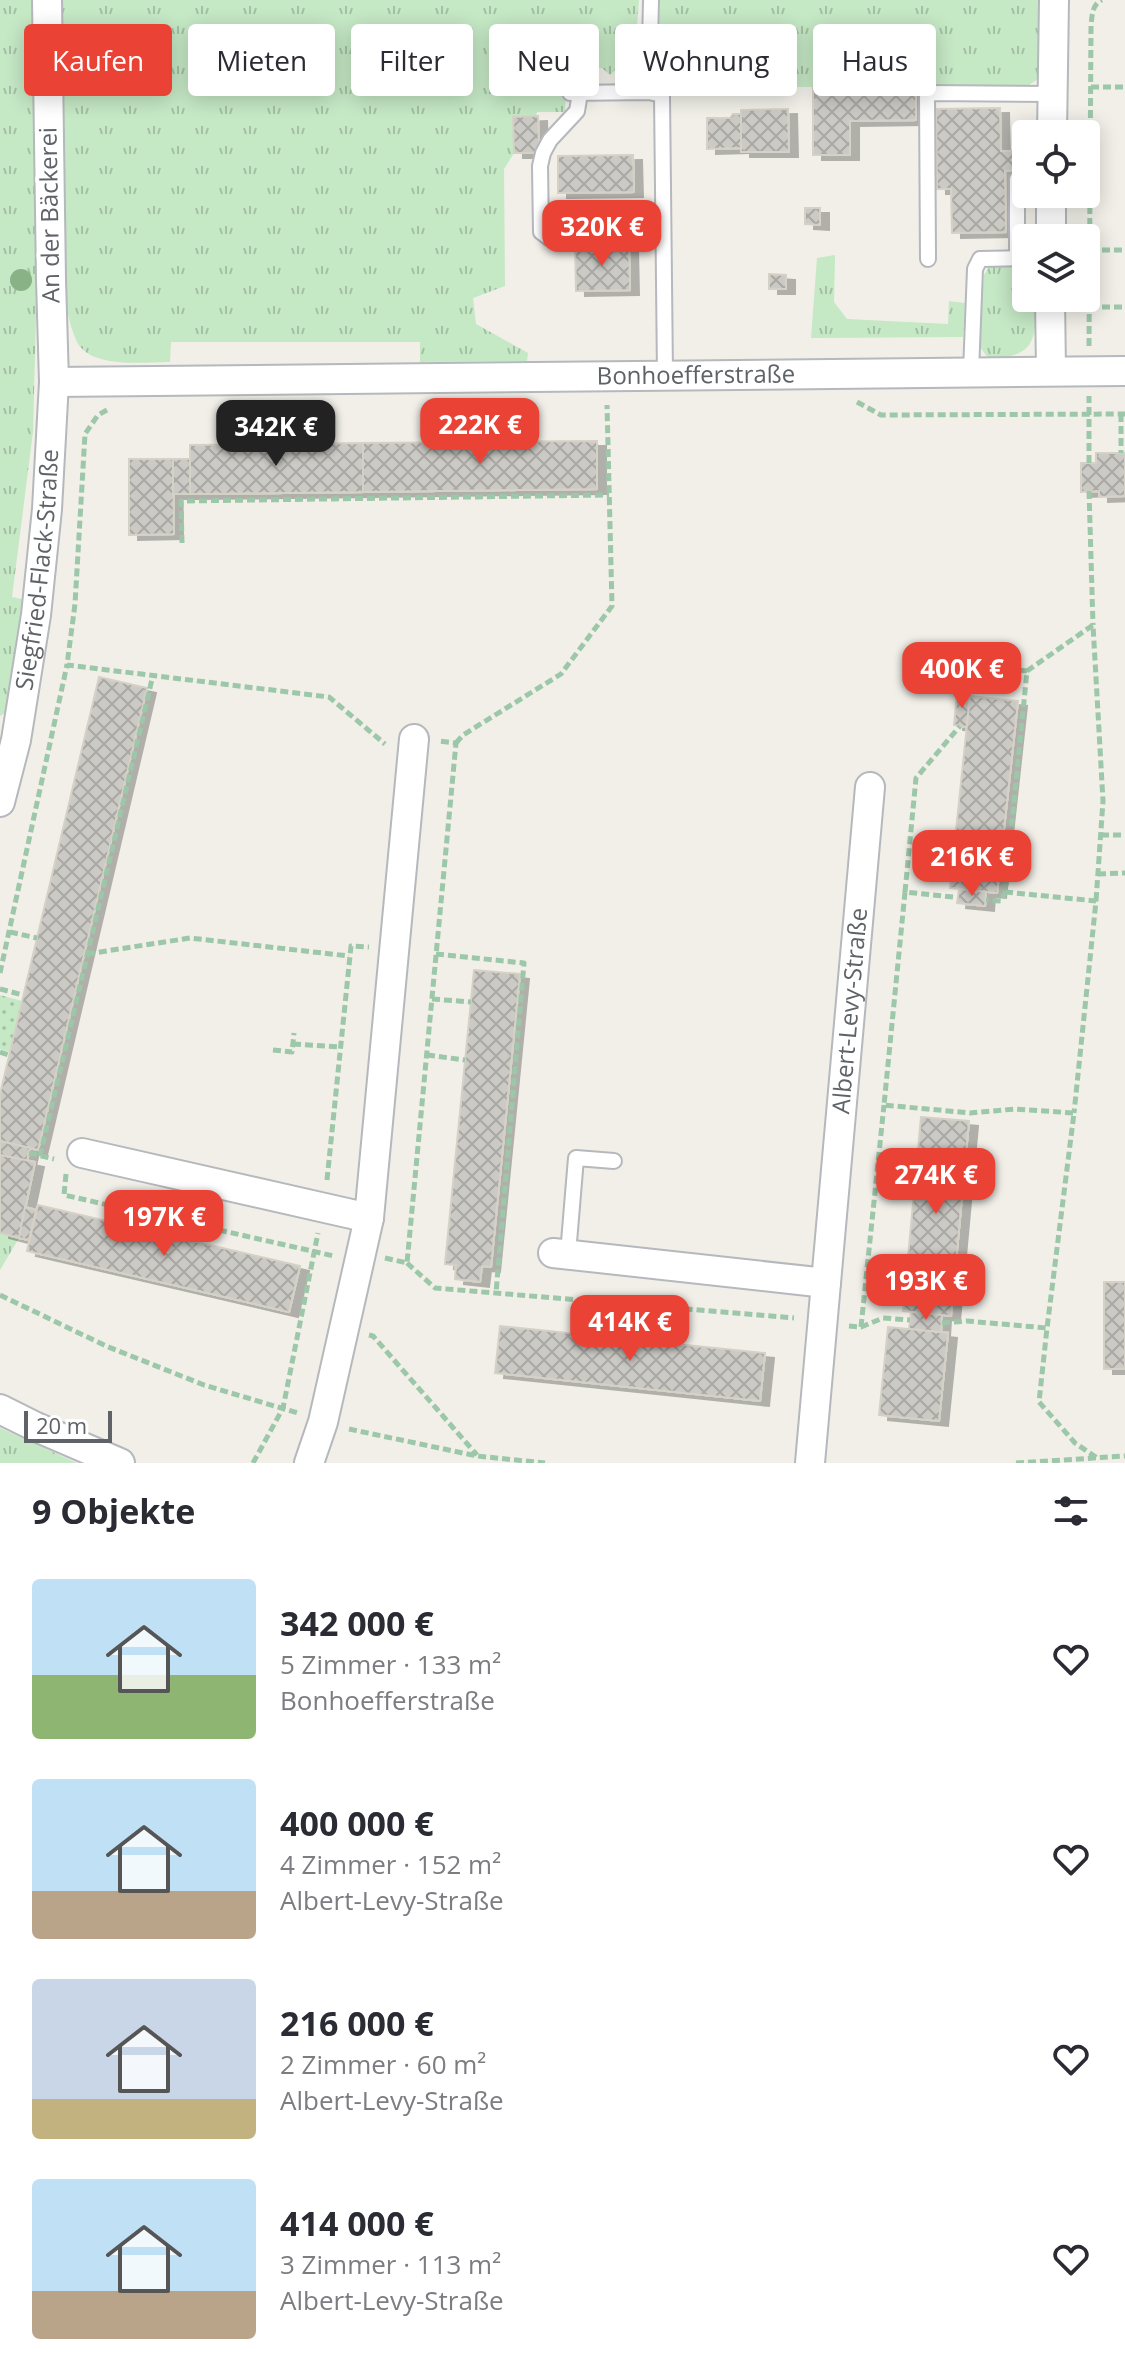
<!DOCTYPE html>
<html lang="de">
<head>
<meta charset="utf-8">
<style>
  body { margin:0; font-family:"Open Sans",sans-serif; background:#f2f2f3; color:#2b2b33; height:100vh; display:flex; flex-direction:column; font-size:30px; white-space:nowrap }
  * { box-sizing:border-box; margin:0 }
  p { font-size:26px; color:#7c7c81 }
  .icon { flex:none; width:44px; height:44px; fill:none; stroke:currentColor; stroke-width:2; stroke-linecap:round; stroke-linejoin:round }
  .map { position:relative; height:1463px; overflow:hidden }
  .details { display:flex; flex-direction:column; background:#fff; flex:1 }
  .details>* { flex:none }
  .top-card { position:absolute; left:24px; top:24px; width:1078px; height:72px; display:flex; gap:16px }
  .controls { position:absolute; left:1012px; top:120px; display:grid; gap:16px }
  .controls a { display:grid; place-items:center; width:88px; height:88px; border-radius:8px; background:#fff; box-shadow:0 4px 20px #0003; font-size:40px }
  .scale { position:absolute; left:24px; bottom:20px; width:88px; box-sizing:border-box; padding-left:8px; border:4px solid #5f6368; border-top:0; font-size:22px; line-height:28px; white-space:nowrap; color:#5f6368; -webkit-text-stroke:6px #fff; paint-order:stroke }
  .price { position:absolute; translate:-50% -68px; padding:0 18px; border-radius:16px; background:#ea4335; color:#fff; font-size:26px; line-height:52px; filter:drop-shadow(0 2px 4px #0008) }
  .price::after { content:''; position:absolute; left:50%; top:48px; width:24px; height:18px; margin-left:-12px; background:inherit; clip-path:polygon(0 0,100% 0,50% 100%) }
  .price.selected { background:#222; color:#fff }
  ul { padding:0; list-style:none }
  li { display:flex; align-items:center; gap:24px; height:200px; padding:0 32px }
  li span { display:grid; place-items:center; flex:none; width:224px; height:160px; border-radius:8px; color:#555 }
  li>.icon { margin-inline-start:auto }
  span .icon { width:96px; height:96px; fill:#fffc; stroke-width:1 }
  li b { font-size:34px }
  h2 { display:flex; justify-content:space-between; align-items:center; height:96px; padding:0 32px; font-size:34px }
  .tag { padding:0 28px; border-radius:8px; background:#fff; box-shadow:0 4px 20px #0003; font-size:28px; line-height:72px }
  .tag.selected { background:#ea4335; color:#fff }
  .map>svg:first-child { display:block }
  .grass { fill:url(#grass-tufts) }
  .garden { fill:url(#garden-dots) }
  .building { fill:url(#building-cross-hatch); stroke:#d6d1c6; stroke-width:2; filter:url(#shadow) }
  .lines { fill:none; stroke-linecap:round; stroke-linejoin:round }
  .service-casing { stroke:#b5b8bc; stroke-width:18 }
  .minor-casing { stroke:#b5b8bc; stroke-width:32 }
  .path { stroke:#9cc7a9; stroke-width:5; stroke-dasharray:8 4; stroke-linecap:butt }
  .service { stroke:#fff; stroke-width:14 }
  .minor { stroke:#fff; stroke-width:28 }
  .tree { fill:#89b387 }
  .labels { text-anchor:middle; stroke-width:8; stroke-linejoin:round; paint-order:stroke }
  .street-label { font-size:24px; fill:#5f6368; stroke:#fff }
</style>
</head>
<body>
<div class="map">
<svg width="1125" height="1463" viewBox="0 0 1125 1463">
  <defs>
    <pattern id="grass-tufts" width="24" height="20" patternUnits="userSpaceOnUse" patternTransform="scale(2)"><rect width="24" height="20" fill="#c5e8c5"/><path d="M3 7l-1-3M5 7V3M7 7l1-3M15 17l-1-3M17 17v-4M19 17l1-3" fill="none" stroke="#a3c0a4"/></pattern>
    <pattern id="garden-dots" width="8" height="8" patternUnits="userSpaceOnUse" patternTransform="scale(2)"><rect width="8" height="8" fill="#c5e8c5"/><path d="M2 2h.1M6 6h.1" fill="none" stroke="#a3c0a4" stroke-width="1.8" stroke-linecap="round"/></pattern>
    <pattern id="building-cross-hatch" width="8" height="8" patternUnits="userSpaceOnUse" patternTransform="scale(2)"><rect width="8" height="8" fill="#cccac5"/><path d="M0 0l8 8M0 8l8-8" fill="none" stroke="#a9a8a4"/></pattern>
    <filter id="shadow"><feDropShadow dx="9" dy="5" stdDeviation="0" flood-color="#0004"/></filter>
  </defs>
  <rect width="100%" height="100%" fill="#f1efe8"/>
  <g class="grass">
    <polygon points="0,0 33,0 36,317 33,432 12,597 27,600 11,709 0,716"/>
    <path d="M58,0H639L635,51L610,75L602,68L589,69L587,86H566L565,112H537L536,116L513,117L514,153L504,169L505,286L473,298L476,324L528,353L527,361L420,362V342H171L170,362C144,362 91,369 77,342C68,323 66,301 62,281Z"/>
    <polygon points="660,0 1039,0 1038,79 1026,87 691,87 665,76 665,55 659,50"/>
    <polygon points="835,255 834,302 847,319 948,324 949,301 965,303 963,337 811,338 817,258"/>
    <path d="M999,262L1026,263V298H1036C1036,339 1036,358 988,358L977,343L984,275L989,267Z"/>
    <polygon points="0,1233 19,1238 0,1270"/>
    <polygon points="0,1428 77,1463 0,1463"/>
  </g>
  <polygon class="garden" points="0,995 22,1001 10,1052 0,1049"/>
  <g class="building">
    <polygon points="813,87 916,87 916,120 850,121 850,155 813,155"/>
    <polygon points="1000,108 1001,151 1015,151 1015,170 1005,171 1006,232 952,233 951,189 937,189 936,109"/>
    <polygon points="788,109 789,152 741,152 741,110"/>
    <polygon points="733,114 741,114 741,148 707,149 707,118 730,118"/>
    <polygon points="538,116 539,153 514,153 513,117"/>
    <polygon points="633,155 634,192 558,193 558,156"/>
    <polygon points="805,208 820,208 820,225 805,224"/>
    <polygon points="629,244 630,290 576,291 575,245"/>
    <polygon points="769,274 786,275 786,289 769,289"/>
    <polygon points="597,441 597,489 363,492 363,443"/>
    <polygon points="363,443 363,492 190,494 190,445"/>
    <polygon points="1096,453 1125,453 1125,496 1099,497 1099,491 1081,492 1081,463 1096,463"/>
    <polygon points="129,459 173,459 174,534 129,535"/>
    <rect x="173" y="459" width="17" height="35"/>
    <polygon points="99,677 147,688 38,1150 0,1141 0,1094"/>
    <polygon points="957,694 970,696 967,727 954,725"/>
    <polygon points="970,696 1018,701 997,893 950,888"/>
    <polygon points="959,889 986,892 985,906 957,903"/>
    <polygon points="474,970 520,974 491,1267 482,1266 480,1282 455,1279 456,1265 445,1264"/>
    <polygon points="921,1117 969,1121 951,1316 903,1311"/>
    <polygon points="0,1141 30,1148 27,1161 0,1155"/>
    <polygon points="0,1155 35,1162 19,1238 0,1233"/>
    <polygon points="38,1205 300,1266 289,1312 27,1251"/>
    <polygon points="25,1207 36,1210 29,1240 19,1238"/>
    <rect x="1104" y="1282" width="21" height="87"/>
    <polygon points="911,1312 942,1315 941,1332 909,1329"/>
    <polygon points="500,1326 765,1353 760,1401 495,1373"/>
    <polygon points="888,1327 948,1333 939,1421 879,1415"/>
  </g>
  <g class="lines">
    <g class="service-casing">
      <g id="service">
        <polyline points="649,92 651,0"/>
        <polyline points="570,93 649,92 662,95 665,374"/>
        <polyline points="580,93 577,111 550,140 543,153 540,166 541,232 549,238 593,239"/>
        <polyline points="1017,258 1017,179 1026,179"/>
        <polyline points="928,259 927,93 1053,94"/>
        <polyline points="971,372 975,269 980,259 1026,258"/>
        <polyline points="568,1254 576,1158 614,1161"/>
      </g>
    </g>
    <g class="minor-casing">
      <g id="minor">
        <polyline points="1052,134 1054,0"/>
        <polyline points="1051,238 1051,194"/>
        <polyline points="1050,298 1051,371"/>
        <path id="s1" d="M54,382L1125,371"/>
        <path id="s2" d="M0,802L16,740L36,615L47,509L54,382L51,280L47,0"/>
        <polyline points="82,1153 369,1218"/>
        <polyline points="553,1253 826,1283"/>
        <polyline points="0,1409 36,1427 120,1463"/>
        <polyline points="309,1463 323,1422 369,1218 414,739"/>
        <path id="s3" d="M810,1463L870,787"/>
      </g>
    </g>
    <g class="path">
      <polyline points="1091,87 1125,87"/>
      <polyline points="1090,250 1125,250"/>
      <polyline points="1090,307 1125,307"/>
      <path d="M1089,346L1091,26C1092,16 1092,4 1102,0"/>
      <polyline points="857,402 881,415 1125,414"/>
      <polyline points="107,410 98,415 85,434 75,604 67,665 329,697 385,744"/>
      <polyline points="1121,414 1121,453"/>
      <polyline points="1089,463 1089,396"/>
      <polyline points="1089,491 1093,625"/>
      <polyline points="182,543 181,501 609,495"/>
      <polyline points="1027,671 1093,625 1103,801 1096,901"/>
      <polyline points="963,695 967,664 1027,671 1005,892 1001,901 986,900"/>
      <polyline points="456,743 463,735 561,674 612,606 607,405"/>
      <polyline points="1101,835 1125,835"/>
      <polyline points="1098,874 1125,873"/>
      <polyline points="905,892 916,778 960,726"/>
      <polyline points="1005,892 1096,901 1074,1113"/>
      <polyline points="953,897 905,892 884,1105 970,1113 1015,1109 1074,1113 1047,1328"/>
      <polyline points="10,932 37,938"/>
      <polyline points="87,954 190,938 349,956"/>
      <polyline points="436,954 524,963 496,1293"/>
      <polyline points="0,973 67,665"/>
      <polyline points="0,989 23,995"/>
      <polyline points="432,999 471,1002"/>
      <polyline points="293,1044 340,1047"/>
      <polyline points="273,1050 292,1052 294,1033"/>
      <polyline points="0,1052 9,1055"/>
      <polyline points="427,1055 465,1060"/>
      <polyline points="29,1153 54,1159"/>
      <polyline points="40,1156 153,675"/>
      <polyline points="66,1174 64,1195 334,1256"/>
      <polyline points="327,1180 351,946 369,947"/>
      <polyline points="385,1258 407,1263 456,743 439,741"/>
      <polyline points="407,1263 435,1288 794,1318"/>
      <polyline points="0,1295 106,1346 204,1385 298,1413"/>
      <polyline points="942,1323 967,1321 1047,1328 1039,1402 1075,1443 1097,1458"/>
      <polyline points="849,1326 861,1327 883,1318 910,1320"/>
      <polyline points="861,1327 884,1105"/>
      <polyline points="369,1335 373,1336 477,1455"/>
      <polyline points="349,1429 477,1456 545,1463"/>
      <polyline points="253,1463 283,1408 318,1233"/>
      <polyline points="1016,1463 1125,1456"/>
    </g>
    <use href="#service" class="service"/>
    <use href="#minor" class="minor"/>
  </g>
  <circle class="tree" cx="21" cy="280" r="11"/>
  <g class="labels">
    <g class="street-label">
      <text transform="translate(50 215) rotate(-91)" y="8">An der Bäckerei</text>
      <text dy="8" stroke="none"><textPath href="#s1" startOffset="642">Bonhoefferstraße</textPath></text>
      <text dy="8" stroke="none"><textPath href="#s2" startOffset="236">Siegfried-Flack-Straße</textPath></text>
      <text dy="8" stroke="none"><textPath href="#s3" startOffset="454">Albert-Levy-Straße</textPath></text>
    </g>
  </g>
</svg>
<div class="controls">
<a><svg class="icon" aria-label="locate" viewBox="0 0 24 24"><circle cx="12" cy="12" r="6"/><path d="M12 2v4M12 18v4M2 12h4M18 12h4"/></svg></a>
<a><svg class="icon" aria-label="layers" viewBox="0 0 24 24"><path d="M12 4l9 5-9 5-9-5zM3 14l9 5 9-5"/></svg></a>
</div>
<div class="scale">20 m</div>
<b class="price" style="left:602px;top:268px">320K €</b>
<b class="price" style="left:480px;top:466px">222K €</b>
<b class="price selected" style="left:276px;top:468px">342K €</b>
<b class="price" style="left:962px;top:710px">400K €</b>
<b class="price" style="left:972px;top:898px">216K €</b>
<b class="price" style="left:936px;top:1216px">274K €</b>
<b class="price" style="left:164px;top:1258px">197K €</b>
<b class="price" style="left:926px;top:1322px">193K €</b>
<b class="price" style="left:630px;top:1363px">414K €</b>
<div class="top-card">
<a class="tag selected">Kaufen</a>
<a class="tag">Mieten</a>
<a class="tag">Filter</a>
<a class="tag">Neu</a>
<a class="tag">Wohnung</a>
<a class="tag">Haus</a>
</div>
</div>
<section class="details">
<h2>9 Objekte<svg class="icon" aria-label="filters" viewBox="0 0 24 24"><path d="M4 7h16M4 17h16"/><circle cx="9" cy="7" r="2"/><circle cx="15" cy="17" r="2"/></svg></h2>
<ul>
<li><span style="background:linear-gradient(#bfe0f5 60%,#8fb573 0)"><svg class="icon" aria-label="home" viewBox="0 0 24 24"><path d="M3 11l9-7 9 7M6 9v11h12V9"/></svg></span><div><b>342 000 €</b><p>5 Zimmer · 133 m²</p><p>Bonhoefferstraße</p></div><svg class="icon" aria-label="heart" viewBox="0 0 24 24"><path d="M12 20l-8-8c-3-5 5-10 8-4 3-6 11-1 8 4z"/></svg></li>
<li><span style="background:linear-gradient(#bfe0f5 70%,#b9a48a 0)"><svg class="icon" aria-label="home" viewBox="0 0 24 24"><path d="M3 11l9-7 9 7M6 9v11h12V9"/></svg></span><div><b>400 000 €</b><p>4 Zimmer · 152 m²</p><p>Albert-Levy-Straße</p></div><svg class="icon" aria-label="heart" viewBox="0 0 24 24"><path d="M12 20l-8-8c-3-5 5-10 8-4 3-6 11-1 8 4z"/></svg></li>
<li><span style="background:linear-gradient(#c9d6e8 75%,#c2b280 0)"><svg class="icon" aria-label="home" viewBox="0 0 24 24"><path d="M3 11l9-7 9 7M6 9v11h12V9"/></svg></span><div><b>216 000 €</b><p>2 Zimmer · 60 m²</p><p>Albert-Levy-Straße</p></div><svg class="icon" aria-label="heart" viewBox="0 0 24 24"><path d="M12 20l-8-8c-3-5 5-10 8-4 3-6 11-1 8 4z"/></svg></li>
<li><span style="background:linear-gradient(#bfe0f5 70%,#b9a48a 0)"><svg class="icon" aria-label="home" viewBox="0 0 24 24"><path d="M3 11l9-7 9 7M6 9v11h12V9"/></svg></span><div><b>414 000 €</b><p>3 Zimmer · 113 m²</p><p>Albert-Levy-Straße</p></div><svg class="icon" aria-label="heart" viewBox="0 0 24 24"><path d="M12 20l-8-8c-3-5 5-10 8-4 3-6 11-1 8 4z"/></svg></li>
</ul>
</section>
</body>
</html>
